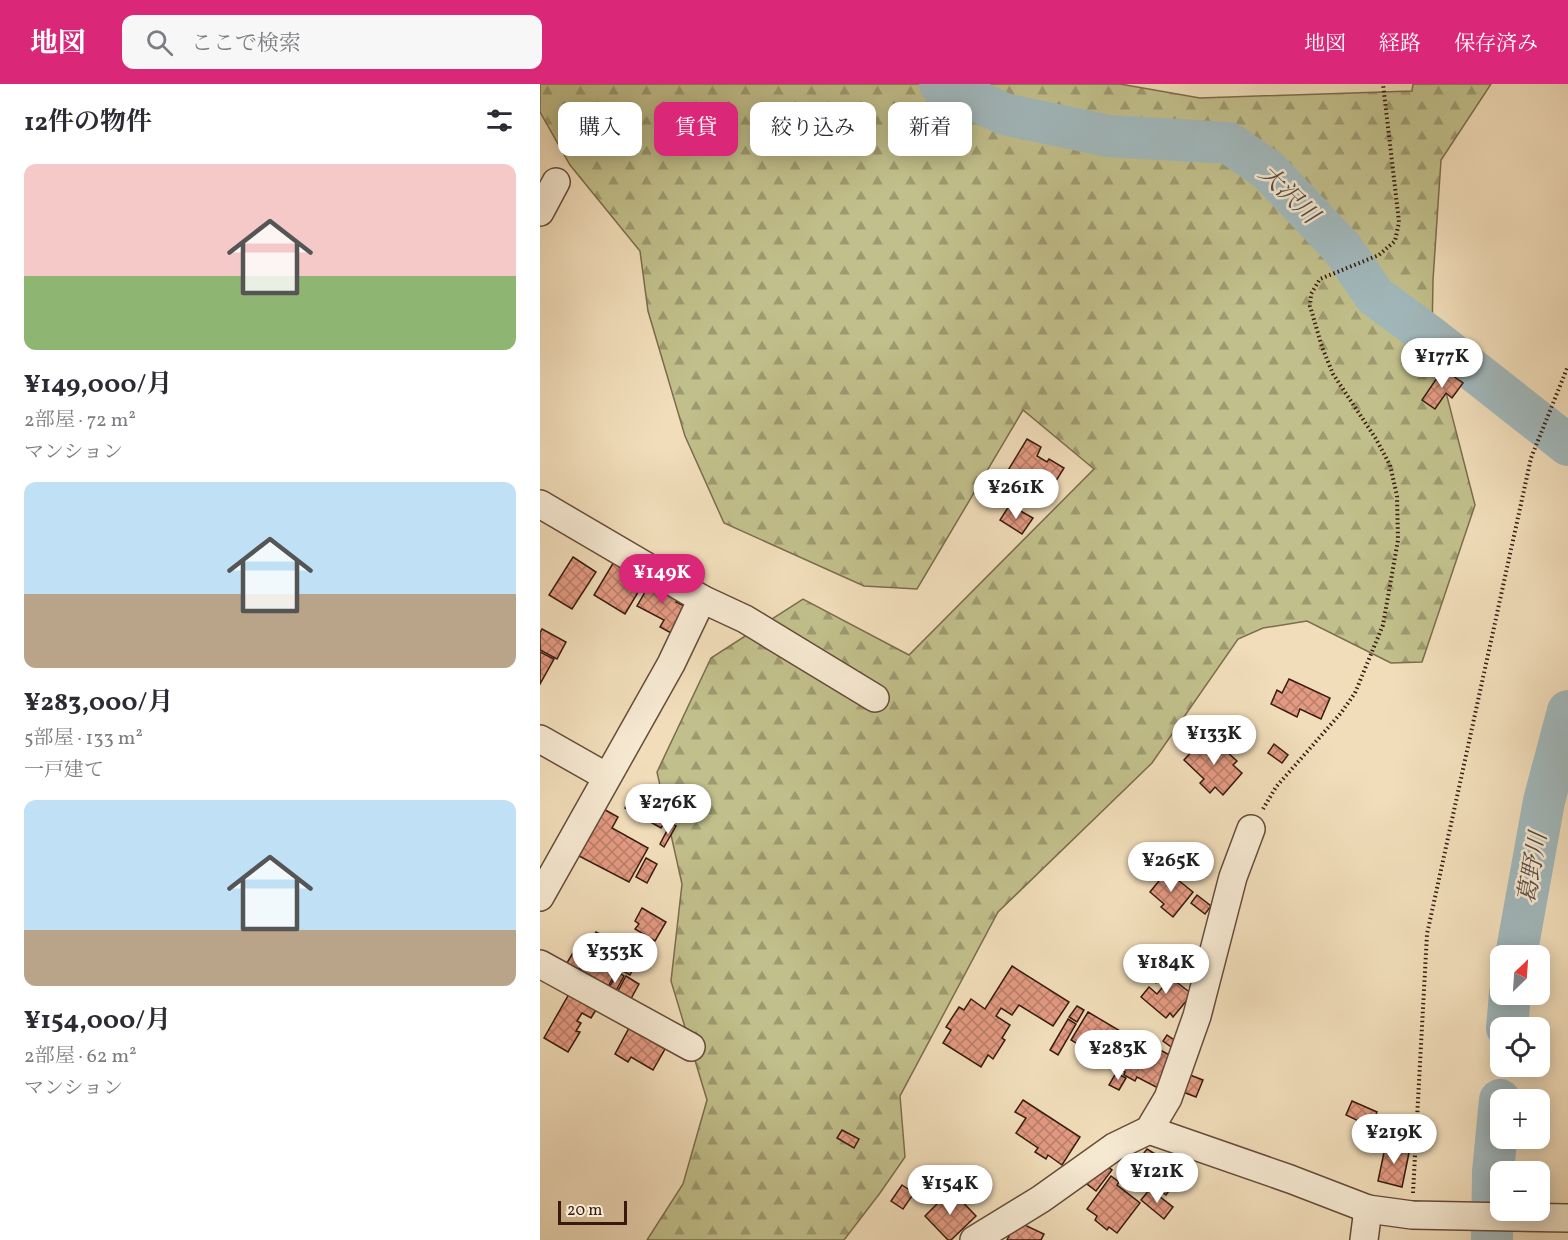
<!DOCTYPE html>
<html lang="ja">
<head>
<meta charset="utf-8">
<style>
  body { margin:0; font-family:Vollkorn,"Noto Serif JP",serif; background:#f7f7f7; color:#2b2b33; height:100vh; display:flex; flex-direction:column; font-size:22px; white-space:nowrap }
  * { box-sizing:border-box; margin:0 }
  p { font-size:20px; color:#7c7c81 }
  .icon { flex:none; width:33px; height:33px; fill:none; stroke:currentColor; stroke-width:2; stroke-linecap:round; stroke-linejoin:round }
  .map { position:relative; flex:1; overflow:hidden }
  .sheet { display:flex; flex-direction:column; background:#fff; width:540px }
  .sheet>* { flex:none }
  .banner { position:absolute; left:18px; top:18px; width:570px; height:54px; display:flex; gap:12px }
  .needle { width:39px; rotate:25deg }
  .buttons { position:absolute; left:950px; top:861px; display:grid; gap:12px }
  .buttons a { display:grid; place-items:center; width:60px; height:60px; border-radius:12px; background:#fff; box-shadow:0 3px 15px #0003; font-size:30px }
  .scale { position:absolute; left:18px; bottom:15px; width:69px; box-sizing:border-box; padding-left:6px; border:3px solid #381b0e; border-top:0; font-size:16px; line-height:21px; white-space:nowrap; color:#381b0e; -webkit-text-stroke:4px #f6e9d2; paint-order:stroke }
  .price { position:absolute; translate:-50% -51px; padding:0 14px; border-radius:21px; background:#fff; color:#222; font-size:20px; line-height:39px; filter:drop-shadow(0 2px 3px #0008) }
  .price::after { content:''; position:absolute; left:50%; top:36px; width:18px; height:14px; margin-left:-9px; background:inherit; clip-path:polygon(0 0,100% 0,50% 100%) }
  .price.on { background:#db2777; color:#fff }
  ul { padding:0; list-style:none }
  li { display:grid; align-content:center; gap:12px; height:318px; padding:0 24px }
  li span { display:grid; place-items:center; height:186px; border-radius:12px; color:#555 }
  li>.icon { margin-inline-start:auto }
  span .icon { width:108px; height:108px; fill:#fffc; stroke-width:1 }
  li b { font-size:26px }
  h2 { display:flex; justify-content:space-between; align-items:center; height:72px; padding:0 24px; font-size:26px }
  .tag { padding:0 21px; border-radius:12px; background:#fff; box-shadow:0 3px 15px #0003; font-size:21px; line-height:54px }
  .tag.on { background:#db2777; color:#fff }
  header { display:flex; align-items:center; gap:36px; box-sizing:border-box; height:84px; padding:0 30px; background:#db2777; color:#fff }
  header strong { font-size:28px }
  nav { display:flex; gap:33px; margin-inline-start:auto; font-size:21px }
  .search { width:420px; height:54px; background:#f7f7f7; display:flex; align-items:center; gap:15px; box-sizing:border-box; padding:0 21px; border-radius:12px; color:#7c7c81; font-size:22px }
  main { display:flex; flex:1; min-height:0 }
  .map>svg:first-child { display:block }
  .forest { fill:url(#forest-firs); stroke:#7c6d4c; stroke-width:1.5 }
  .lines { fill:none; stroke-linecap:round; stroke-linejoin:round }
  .river { stroke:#a1b8bc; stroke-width:42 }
  .building { fill:url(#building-cross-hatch); stroke:#381b0e; stroke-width:1.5 }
  .minor-casing { stroke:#664c39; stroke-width:30 }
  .path { stroke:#381b0e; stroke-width:4; stroke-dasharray:1.5 3; stroke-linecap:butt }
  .minor { stroke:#f6e9d2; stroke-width:27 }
  .labels { text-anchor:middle; stroke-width:5; stroke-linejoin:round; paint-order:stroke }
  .water-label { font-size:24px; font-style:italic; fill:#584a42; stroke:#f6e9d2 }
</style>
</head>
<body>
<header>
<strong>地図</strong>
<div class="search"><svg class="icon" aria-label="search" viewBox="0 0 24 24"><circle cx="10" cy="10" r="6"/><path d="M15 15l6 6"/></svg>ここで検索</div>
<nav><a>地図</a><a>経路</a><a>保存済み</a></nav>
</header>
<main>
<section class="sheet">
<h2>12件の物件<svg class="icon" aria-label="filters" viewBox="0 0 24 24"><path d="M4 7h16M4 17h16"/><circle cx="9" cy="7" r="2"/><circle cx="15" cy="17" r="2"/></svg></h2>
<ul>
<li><span style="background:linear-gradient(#f6c9c9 60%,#8fb573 0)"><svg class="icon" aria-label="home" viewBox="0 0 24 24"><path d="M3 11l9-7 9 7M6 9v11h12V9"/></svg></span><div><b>¥149,000/月</b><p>2部屋 · 72 m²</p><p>マンション</p></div></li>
<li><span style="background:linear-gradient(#bfe0f5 60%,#b9a48a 0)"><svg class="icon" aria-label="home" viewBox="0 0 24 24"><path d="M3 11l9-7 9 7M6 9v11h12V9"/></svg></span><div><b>¥283,000/月</b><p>5部屋 · 133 m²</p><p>一戸建て</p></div></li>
<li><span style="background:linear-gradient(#bfe0f5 70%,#b9a48a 0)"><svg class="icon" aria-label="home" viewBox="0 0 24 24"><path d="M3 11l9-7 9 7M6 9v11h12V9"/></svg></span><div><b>¥154,000/月</b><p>2部屋 · 62 m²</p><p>マンション</p></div></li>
</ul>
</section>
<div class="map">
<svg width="1028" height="1156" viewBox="0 0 1028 1156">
  <defs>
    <pattern id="forest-firs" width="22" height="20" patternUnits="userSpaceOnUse" patternTransform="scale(1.5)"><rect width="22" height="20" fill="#c1bf8b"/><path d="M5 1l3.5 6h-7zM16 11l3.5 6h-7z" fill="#9e9a70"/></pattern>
    <pattern id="building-cross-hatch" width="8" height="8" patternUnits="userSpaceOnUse" patternTransform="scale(1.5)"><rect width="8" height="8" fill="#e39a82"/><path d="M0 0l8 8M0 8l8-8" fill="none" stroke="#b97d69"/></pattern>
  </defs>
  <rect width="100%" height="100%" fill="#f1ddba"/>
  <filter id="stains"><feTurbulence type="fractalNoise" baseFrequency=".00333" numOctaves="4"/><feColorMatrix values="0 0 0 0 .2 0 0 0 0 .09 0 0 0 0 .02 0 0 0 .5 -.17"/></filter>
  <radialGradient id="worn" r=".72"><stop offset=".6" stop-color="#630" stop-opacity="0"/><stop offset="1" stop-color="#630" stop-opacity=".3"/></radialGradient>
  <polygon class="forest" points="0,0 580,0 660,14 872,7 873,0 951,0 901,76 893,196 892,254 935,421 882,578 851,579 767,537 723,544 698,555 612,679 458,828 360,1012 365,1073 340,1109 304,1156 107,1156 143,1100 167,1016 131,897 142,800 117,688 171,574 263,515 369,571 554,385 483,326 377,505 324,502 184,439 145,352 108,227 100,167 30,81 0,28"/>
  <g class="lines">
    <g class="river">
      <polyline points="400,0 464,30 568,52 689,59 728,86 802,164 835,212 892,254 1028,361"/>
      <polyline points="976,872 1004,717 1028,627"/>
      <polyline points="967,944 970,910"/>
      <polyline points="952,1156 953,1088 960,1016"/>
    </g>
  </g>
  <g class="building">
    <polygon points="903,285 923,299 912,314 906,309 895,325 882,316"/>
    <polygon points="487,355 501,363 497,372 507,378 509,375 524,384 506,413 501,410 499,414 486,406 489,401 467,388"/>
    <polygon points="469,422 476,426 477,425 493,434 482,450 460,436"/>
    <polygon points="33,473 56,488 32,525 9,511"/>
    <polygon points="75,476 102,492 96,503 100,505 85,530 54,511"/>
    <polygon points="112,496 140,512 136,518 146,523 131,549 120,543 124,536 97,522"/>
    <polygon points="2,545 26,558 17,575 0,566 0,549"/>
    <polygon points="0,568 14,575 0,600"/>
    <polygon points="749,595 790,614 781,635 760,625 757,633 731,620 737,606 742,609"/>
    <polygon points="690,642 703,651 694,664 681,655"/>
    <polygon points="664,654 672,662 676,658 697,677 693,681 702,689 683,711 675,703 670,709 660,699 664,695 644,676"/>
    <polygon points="734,660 748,671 742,679 728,669"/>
    <polygon points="94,708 131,728 121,744 85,724"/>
    <polygon points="60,723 78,733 72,744 108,764 89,798 35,770"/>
    <polygon points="131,739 136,742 124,763 120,760"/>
    <polygon points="106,774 117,780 107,799 96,793"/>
    <polygon points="627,787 653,808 633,833 621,823 624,820 610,808"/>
    <polygon points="657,811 671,822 665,830 651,819"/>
    <polygon points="102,824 126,838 115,857 95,845 99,840 95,837"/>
    <polygon points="56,848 85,864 79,874 50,858"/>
    <polygon points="38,859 50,866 46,872 35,866"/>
    <polygon points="53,861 70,872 69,874 51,864"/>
    <polygon points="93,862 102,867 90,891 81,886"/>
    <polygon points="34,867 47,874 36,891 24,884"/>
    <polygon points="48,874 75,890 65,908 37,892"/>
    <polygon points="472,882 529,918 513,942 479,921 472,931 461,924 456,932 470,941 462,954 465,956 453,975 448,971 441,983 403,959 411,946 406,943 419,923 424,926 431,915 445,925"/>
    <polygon points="617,883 652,910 633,933 630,929 626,934 601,913 609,903 617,910 626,899 620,894 616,899 609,893"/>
    <polygon points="78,888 84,892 73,912 66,909"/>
    <polygon points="86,892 99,900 87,922 74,914"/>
    <polygon points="29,910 56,926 51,934 42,929 37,937 41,939 36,947 40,948 28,968 4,954"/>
    <polygon points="537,922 544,926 537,938 529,933"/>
    <polygon points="548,928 592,954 575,982 531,956"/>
    <polygon points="528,935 536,940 518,971 510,966"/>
    <polygon points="89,944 125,965 113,986 91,973 88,978 75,970"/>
    <polygon points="627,951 639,959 634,965 623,957"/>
    <polygon points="600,955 635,974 618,1004 597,993 595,997 584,991 585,988 580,985 583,979 586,981"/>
    <polygon points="576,989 586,994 579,1006 569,1001"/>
    <polygon points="650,991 663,996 656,1013 643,1008"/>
    <polygon points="483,1016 540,1053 522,1081 508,1071 506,1075 495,1068 498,1064 476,1049 486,1034 475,1028"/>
    <polygon points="812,1017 837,1028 831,1043 806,1031"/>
    <polygon points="302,1046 319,1055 314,1064 297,1054"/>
    <polygon points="846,1059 870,1064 862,1103 838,1097"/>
    <polygon points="607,1065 630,1079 629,1081 634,1086 632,1089 636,1092 628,1102 631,1104 626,1111 592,1085"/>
    <polygon points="563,1079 572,1086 556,1107 547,1100"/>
    <polygon points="571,1092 579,1098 577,1101 600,1119 577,1149 569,1143 567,1146 555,1136 557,1132 547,1125"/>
    <polygon points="362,1101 374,1109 363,1125 351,1117"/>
    <polygon points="610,1105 633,1123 624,1135 601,1116"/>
    <polygon points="411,1106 436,1132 411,1156 408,1156 385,1132"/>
    <polygon points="476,1137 504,1150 501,1156 467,1156"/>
  </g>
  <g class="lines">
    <g class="minor-casing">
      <g id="minor">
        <polyline points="0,128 16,98"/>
        <polyline points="0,420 162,515 205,535 335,614"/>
        <polyline points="0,655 67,693"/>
        <polyline points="0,813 131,580 162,515"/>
        <polyline points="0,880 151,963"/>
        <polyline points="609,1046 750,1095 828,1125 872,1131 1028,1134"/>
        <polyline points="434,1156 501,1115 574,1063 609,1046 628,1014 657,932 693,793 711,745"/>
        <polyline points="824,1156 828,1125"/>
      </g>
    </g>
    <g class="path">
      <polyline points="723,725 736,703 801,629 815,609 843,541 858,456 857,412 850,381 836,355 793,290 782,263 770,222 771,210 780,195 839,171 855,157 859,138 843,0"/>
      <polyline points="873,1109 887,850 991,374 1028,282"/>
    </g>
    <use href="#minor" class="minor"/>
  </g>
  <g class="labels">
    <g class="water-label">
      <text transform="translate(749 110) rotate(44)" y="8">大沢川</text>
      <text transform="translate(992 784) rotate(-80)" y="8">葛野川</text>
    </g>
  </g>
  <rect width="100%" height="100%" filter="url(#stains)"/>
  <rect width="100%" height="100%" fill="url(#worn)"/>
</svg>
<div class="buttons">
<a><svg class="needle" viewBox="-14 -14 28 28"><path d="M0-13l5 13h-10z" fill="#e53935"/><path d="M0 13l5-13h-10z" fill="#7c7c81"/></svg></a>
<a><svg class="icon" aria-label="locate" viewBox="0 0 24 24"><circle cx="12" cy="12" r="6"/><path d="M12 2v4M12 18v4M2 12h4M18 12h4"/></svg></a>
<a>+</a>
<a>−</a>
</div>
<div class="scale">20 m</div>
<b class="price" style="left:902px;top:305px">¥177K</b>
<b class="price" style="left:476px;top:436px">¥261K</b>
<b class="price on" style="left:122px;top:521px">¥149K</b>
<b class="price" style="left:674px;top:682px">¥133K</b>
<b class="price" style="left:128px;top:751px">¥276K</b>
<b class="price" style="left:631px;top:809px">¥265K</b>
<b class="price" style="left:75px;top:900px">¥353K</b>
<b class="price" style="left:626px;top:911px">¥184K</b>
<b class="price" style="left:578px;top:997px">¥283K</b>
<b class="price" style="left:854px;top:1081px">¥219K</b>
<b class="price" style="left:617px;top:1120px">¥121K</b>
<b class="price" style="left:410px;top:1132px">¥154K</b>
<div class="banner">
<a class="tag">購入</a>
<a class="tag on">賃貸</a>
<a class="tag">絞り込み</a>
<a class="tag">新着</a>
</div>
</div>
</main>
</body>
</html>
